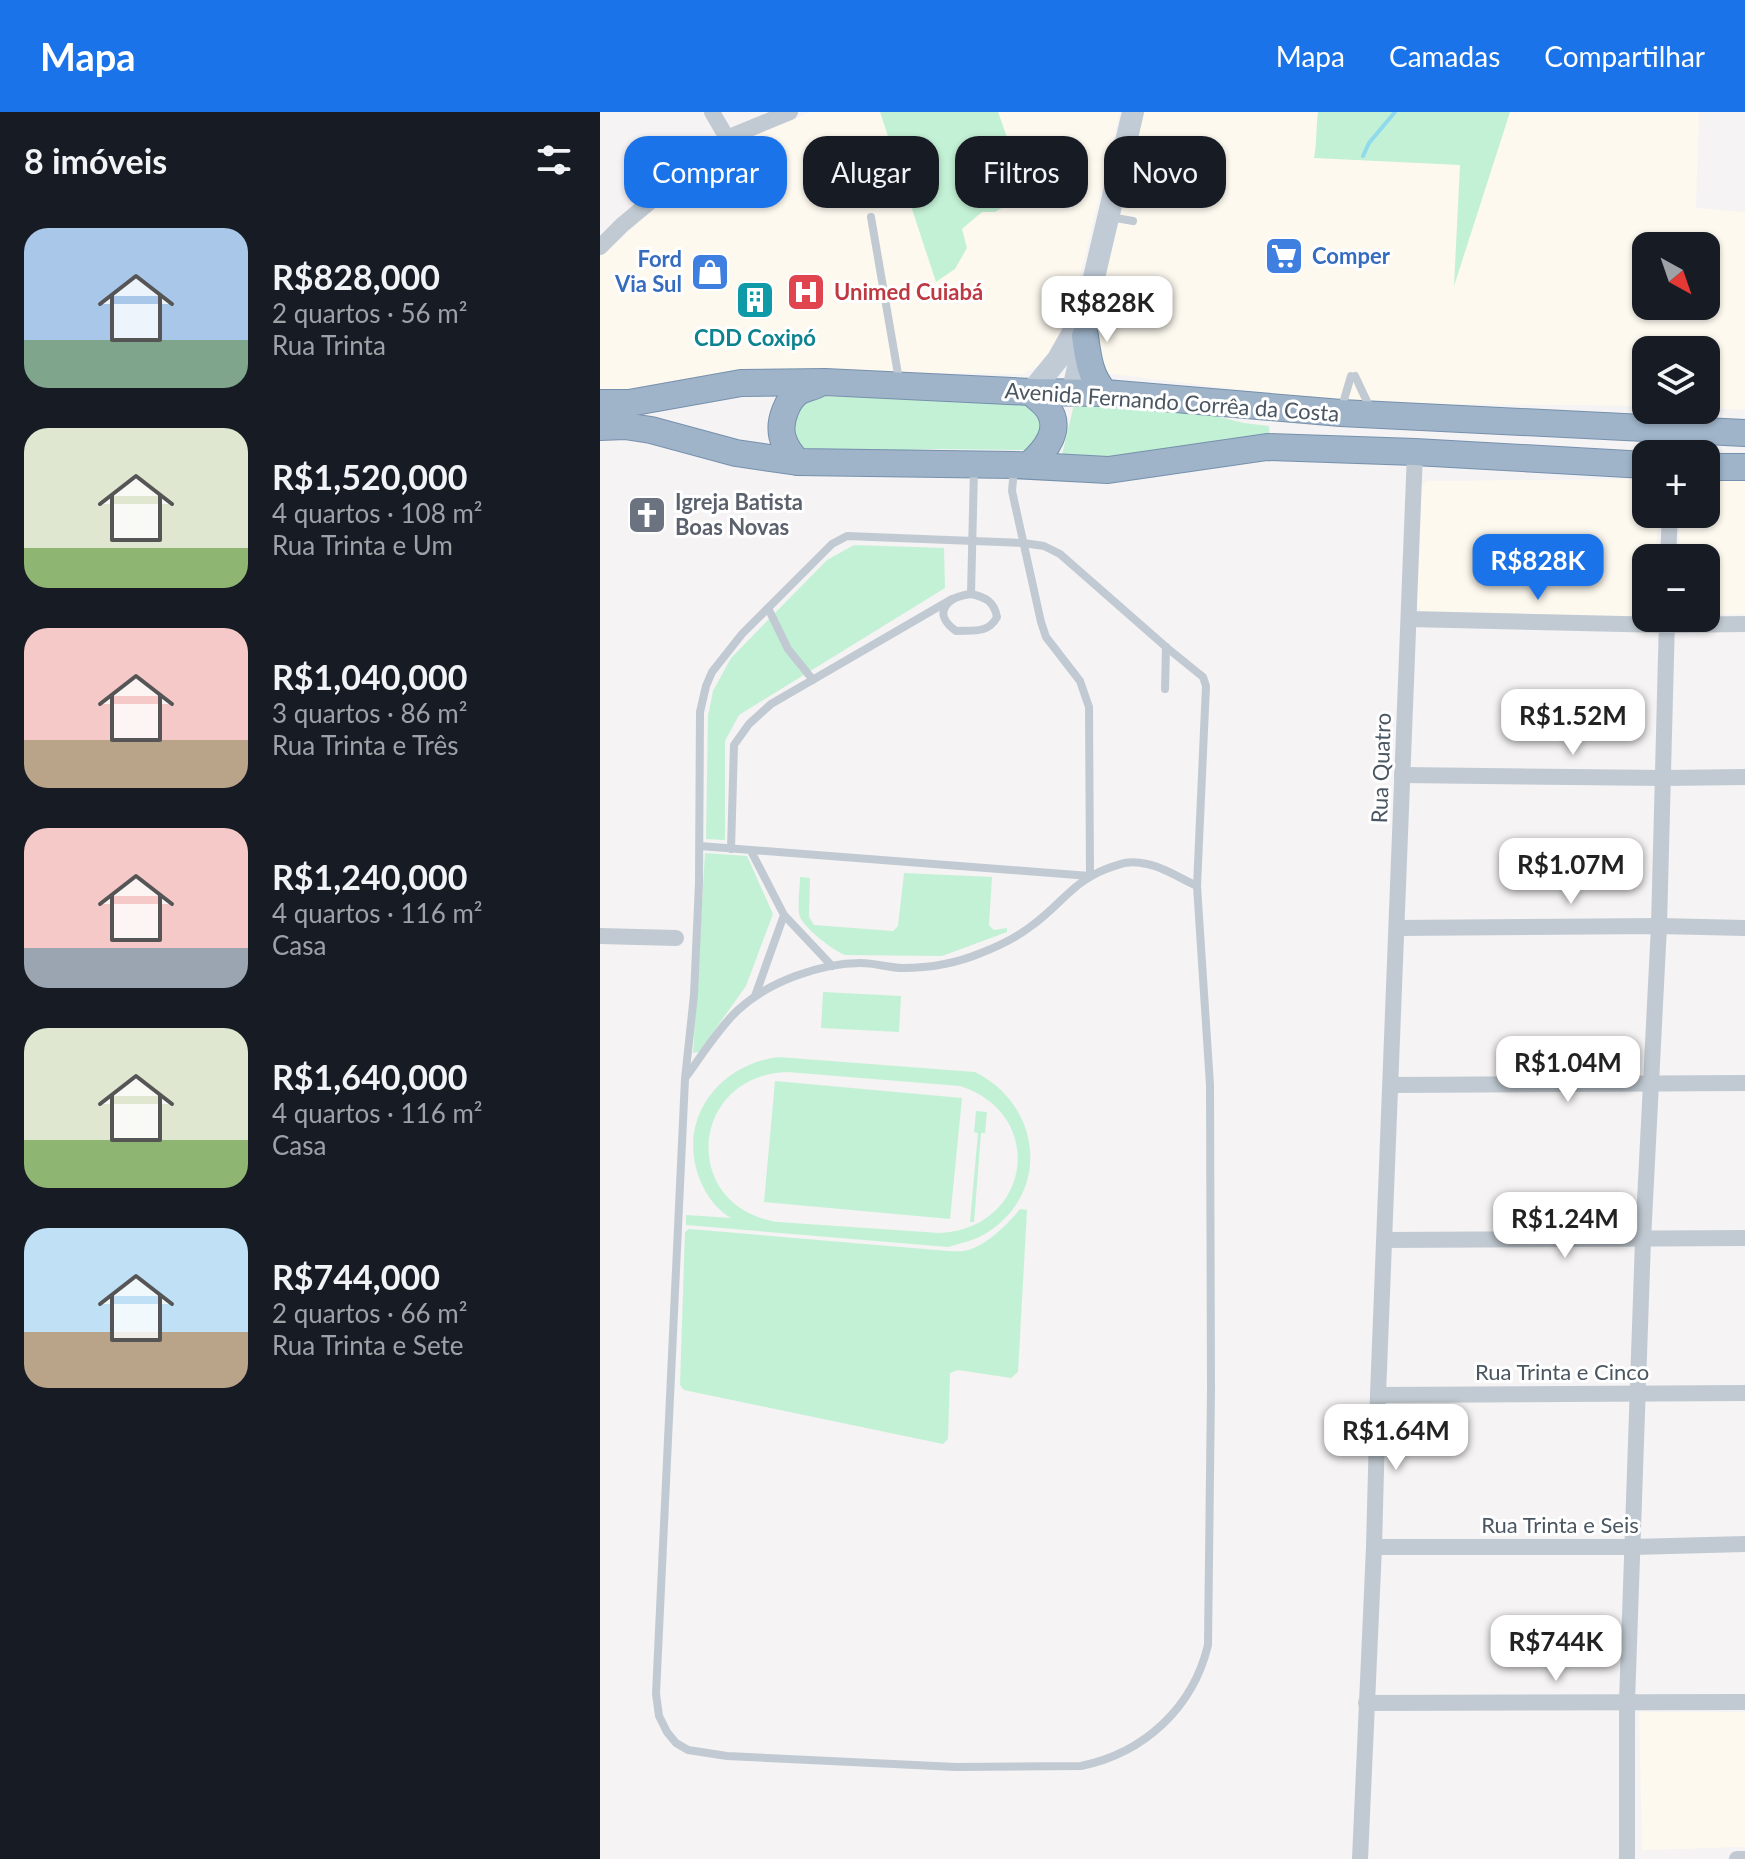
<!DOCTYPE html>
<html lang="pt">
<head>
<meta charset="utf-8">
<style>
  body { margin:0; font-family:Lato,sans-serif; background:#20242c; color:#f1f3f6; height:100vh; display:flex; flex-direction:column; font-size:30px; white-space:nowrap }
  * { box-sizing:border-box; margin:0 }
  p { font-size:26px; color:#9ea1a6 }
  .icon { flex:none; width:44px; height:44px; fill:none; stroke:currentColor; stroke-width:2; stroke-linecap:round; stroke-linejoin:round }
  .map { position:relative; flex:1; overflow:hidden }
  .sheet { display:flex; flex-direction:column; background:#171b24; width:600px }
  .sheet>* { flex:none }
  .hud { position:absolute; left:24px; top:24px; width:760px; height:72px; display:flex; gap:16px }
  .needle { width:52px; rotate:140deg }
  .fabs { position:absolute; left:1032px; top:120px; display:grid; gap:16px }
  .fabs a { display:grid; place-items:center; width:88px; height:88px; border-radius:16px; background:#171b24; box-shadow:0 2px 6px #0004; font-size:40px }
  .price { position:absolute; translate:-50% -68px; padding:0 18px; border-radius:16px; background:#fff; color:#222; font-size:26px; line-height:52px; filter:drop-shadow(0 2px 4px #0008) }
  .price::after { content:''; position:absolute; left:50%; top:48px; width:24px; height:18px; margin-left:-12px; background:inherit; clip-path:polygon(0 0,100% 0,50% 100%) }
  .price.selected { background:#1a73e8; color:#fff }
  ul { padding:0; list-style:none }
  li { display:flex; align-items:center; gap:24px; height:200px; padding:0 24px }
  li span { display:grid; place-items:center; flex:none; width:224px; height:160px; border-radius:24px; color:#555 }
  li>.icon { margin-inline-start:auto }
  span .icon { width:96px; height:96px; fill:#fffc; stroke-width:1 }
  li b { font-size:34px }
  h2 { display:flex; justify-content:space-between; align-items:center; height:96px; padding:0 24px; font-size:34px }
  .chip { padding:0 28px; border-radius:24px; background:#171b24; box-shadow:0 2px 6px #0004; font-size:28px; line-height:72px }
  .chip.selected { background:#1a73e8; color:#fff }
  header { display:flex; align-items:center; gap:48px; box-sizing:border-box; height:112px; padding:0 40px; background:#1a73e8; color:#fff }
  header strong { font-size:38px }
  nav { display:flex; gap:44px; margin-inline-start:auto; font-size:28px }
  main { display:flex; flex:1; min-height:0 }
  .map>svg:first-child { display:block }
  .commercial { fill:#fdf9ef; fill-rule:evenodd }
  .green { fill:#c3f1d5; fill-rule:evenodd }
  .lines { fill:none; stroke-linecap:round; stroke-linejoin:round }
  .stream { stroke:#90daee; stroke-width:4 }
  .trunk-casing { stroke:#7690ad; stroke-width:28 }
  .service { stroke:#c1cad2; stroke-width:8 }
  .minor { stroke:#c1cad2; stroke-width:16 }
  .secondary { stroke:#c1cbd6; stroke-width:22 }
  .trunk { stroke:#9fb4c9; stroke-width:26 }
  .labels { text-anchor:middle; stroke-width:6; stroke-linejoin:round; paint-order:stroke }
  .shop-label { font-size:22px; font-weight:bold; fill:#366cbe; stroke:#fff; text-anchor:start }
  .health-label { font-size:22px; font-weight:bold; fill:#be3a42; stroke:#fff; text-anchor:start }
  .culture-label { font-size:22px; font-weight:bold; fill:#0d838f; stroke:#fff }
  .street-label { font-size:22px; fill:#4a5661; stroke:#fff }
  .worship-label { font-size:22px; font-weight:bold; fill:#5b616d; stroke:#fff; text-anchor:start }
</style>
</head>
<body>
<header>
<strong>Mapa</strong>
<nav><a>Mapa</a><a>Camadas</a><a>Compartilhar</a></nav>
</header>
<main>
<section class="sheet">
<h2>8 imóveis<svg class="icon" aria-label="filters" viewBox="0 0 24 24"><path d="M4 7h16M4 17h16"/><circle cx="9" cy="7" r="2"/><circle cx="15" cy="17" r="2"/></svg></h2>
<ul>
<li><span style="background:linear-gradient(#a9c7e8 70%,#7fa58c 0)"><svg class="icon" aria-label="home" viewBox="0 0 24 24"><path d="M3 11l9-7 9 7M6 9v11h12V9"/></svg></span><div><b>R$828,000</b><p>2 quartos · 56 m²</p><p>Rua Trinta</p></div></li>
<li><span style="background:linear-gradient(#dfe7d0 75%,#8fb573 0)"><svg class="icon" aria-label="home" viewBox="0 0 24 24"><path d="M3 11l9-7 9 7M6 9v11h12V9"/></svg></span><div><b>R$1,520,000</b><p>4 quartos · 108 m²</p><p>Rua Trinta e Um</p></div></li>
<li><span style="background:linear-gradient(#f6c9c9 70%,#b9a48a 0)"><svg class="icon" aria-label="home" viewBox="0 0 24 24"><path d="M3 11l9-7 9 7M6 9v11h12V9"/></svg></span><div><b>R$1,040,000</b><p>3 quartos · 86 m²</p><p>Rua Trinta e Três</p></div></li>
<li><span style="background:linear-gradient(#f6c9c9 75%,#9aa5b1 0)"><svg class="icon" aria-label="home" viewBox="0 0 24 24"><path d="M3 11l9-7 9 7M6 9v11h12V9"/></svg></span><div><b>R$1,240,000</b><p>4 quartos · 116 m²</p><p>Casa</p></div></li>
<li><span style="background:linear-gradient(#dfe7d0 70%,#8fb573 0)"><svg class="icon" aria-label="home" viewBox="0 0 24 24"><path d="M3 11l9-7 9 7M6 9v11h12V9"/></svg></span><div><b>R$1,640,000</b><p>4 quartos · 116 m²</p><p>Casa</p></div></li>
<li><span style="background:linear-gradient(#bfe0f5 65%,#b9a48a 0)"><svg class="icon" aria-label="home" viewBox="0 0 24 24"><path d="M3 11l9-7 9 7M6 9v11h12V9"/></svg></span><div><b>R$744,000</b><p>2 quartos · 66 m²</p><p>Rua Trinta e Sete</p></div></li>
</ul>
</section>
<div class="map">
<svg width="1145" height="1747" viewBox="0 0 1145 1747">
  <rect width="100%" height="100%" fill="#f5f3f3"/>
  <g class="commercial">
    <polygon points="211,0 520,0 467,218 445,251 422,262 155,259 0,284 0,145 123,36"/>
    <path d="M541,0H1099L1096,96L1145,100V298L1106,296V238H1046V294L750,291L503,261L493,249L494,202ZM1046,134H1106V194H1046Z"/>
    <polygon points="1106,361 1145,362 1145,502 1106,503 1106,446 1078,446 1080,402 1106,402"/>
    <polygon points="1046,367 1046,402 1058,402 1056,446 1046,446 1046,505 821,499 814,488 821,374 827,369"/>
    <polygon points="1039,1600 1145,1600 1145,1735 1042,1738"/>
  </g>
  <g class="green">
    <polygon points="280,0 398,0 408,28 425,30 411,90 395,100 382,100 362,117 367,136 355,157 336,170"/>
    <path d="M718,0H910L854,174L860,53L714,46C717,30 716,16 718,0Z"/>
    <polygon points="204,284 427,286 446,300 436,334 426,338 335,337 205,342 197,336 188,300"/>
    <polygon points="476,284 579,295 644,311 669,314 670,326 530,345 462,343"/>
    <polygon points="254,433 344,436 345,476 139,603 125,629 125,728 106,727 108,604 113,579 131,546 227,448"/>
    <polygon points="105,741 147,744 173,802 146,874 99,940 93,941"/>
    <path d="M304,761L392,765L389,813L394,818L407,816V820L342,844L245,843C233,838 205,817 200,805C197,796 200,775 200,765L210,766L209,805L214,813L293,819L298,814Z"/>
    <polygon points="223,880 301,884 299,920 221,916"/>
    <path d="M178,945L375,960C440,992 452,1078 388,1120C376,1128 362,1131 348,1135L86,1113V1103L131,1106C117,1098 106,1083 100,1068C76,1008 118,953 178,945ZM187,960L360,974C448,1002 431,1117 339,1121L178,1110C80,1096 88,964 187,960Z"/>
    <polygon points="175,969 362,986 350,1107 164,1090"/>
    <polygon points="376,999 387,1000 385,1021 381,1021 374,1110 370,1110 378,1021 374,1020"/>
    <path d="M420,1097L427,1098L418,1260L411,1266L358,1258L350,1261L348,1327L343,1332L84,1278L80,1273L85,1120L89,1117L348,1139C354,1139 363,1140 368,1138C387,1133 409,1111 420,1097Z"/>
  </g>
  <g class="lines">
    <polyline class="stream" points="763,44 769,31 795,0"/>
    <g class="trunk-casing">
      <g id="trunk">
        <path d="M485,224C488,246 490,265 505,281"/>
        <polyline points="0,291 29,291 141,271 225,270 431,280 505,281 741,301 1145,321"/>
        <polyline points="0,315 25,314 51,318 136,341 198,350 414,353 508,358 667,335 815,340 1046,353"/>
        <path d="M198,350C183,335 177,319 185,299C188,291 193,283 200,279C206,276 213,275 218,272"/>
        <path d="M429,353C446,338 464,316 446,294C442,289 436,285 431,280"/>
        <polyline points="1106,355 1145,355"/>
      </g>
    </g>
    <g class="service">
      <polyline points="271,105 299,268"/>
      <polyline points="510,105 533,109"/>
      <polyline points="755,264 771,298"/>
      <polyline points="741,298 751,264"/>
      <path d="M247,424L423,431L444,434L460,442L566,535L603,565L606,574L597,774L610,973L611,1277L608,1533C593,1596 544,1641 481,1654L356,1655L127,1644L88,1638L76,1631L67,1620L59,1604L56,1582L85,967L94,883L99,771L100,600L106,574L112,560L142,522L232,432Z"/>
      <path d="M371,482C385,485 394,489 397,505C388,522 373,518 356,519C331,501 347,485 371,482Z"/>
      <polyline points="371,482 374,357"/>
      <polyline points="168,496 188,537 213,568"/>
      <polyline points="565,577 566,535"/>
      <polyline points="100,734 490,764 489,595 480,569 446,525 441,510 412,379 414,357"/>
      <polyline points="131,737 134,633 149,612 171,592 352,487"/>
      <polyline points="151,739 184,803"/>
      <polyline points="155,884 184,803 232,854"/>
      <path d="M86,965C102,943 118,917 138,898C168,870 220,851 261,851C275,851 289,856 303,856C329,856 357,851 381,841C399,834 419,824 434,812C461,792 473,770 506,757C522,751 530,748 547,752C564,755 581,767 597,774"/>
    </g>
    <g class="minor">
      <polyline points="112,0 127,26"/>
      <polyline points="0,135 22,113 127,26 190,0"/>
      <polyline points="1068,446 1070,402"/>
      <polyline points="809,507 1066,513 1145,512"/>
      <polyline points="802,663 1064,666 1145,665"/>
      <polyline points="797,816 1059,814 1145,816"/>
      <polyline points="0,824 76,826"/>
      <polyline points="791,973 1145,971"/>
      <polyline points="785,1128 1145,1126"/>
      <polyline points="778,1283 1145,1281"/>
      <polyline points="774,1435 1033,1435 1145,1432"/>
      <polyline points="766,1591 1145,1590"/>
      <polyline points="760,1747 774,1435 778,1283 815,340"/>
      <polyline points="1027,1747 1027,1590 1043,1128 1059,814 1067,506"/>
      <polyline points="1137,1747 1145,1747"/>
    </g>
    <g class="secondary">
      <polyline points="431,280 458,247 481,206"/>
      <polyline points="472,282 485,224 488,191 533,0"/>
    </g>
    <use href="#trunk" class="trunk"/>
  </g>
  <defs>
    <g id="supermarket-square" transform="scale(2)"><rect x="-9" y="-9" width="18" height="18" rx="4" fill="#3f7fe0" stroke="#fff"/><path d="M-6-5.5h2.5l.6 2H6L4.5 2H-2.5L-4.4-4H-6ZM-1.5 3.2a1.3 1.3 0 1 0 .1 0ZM3 3.2a1.3 1.3 0 1 0 .1 0Z" fill="#fff"/></g>
    <g id="shop-square" transform="scale(2)"><rect x="-9" y="-9" width="18" height="18" rx="4" fill="#3f7fe0" stroke="#fff"/><path d="M-5-2.5h2.3a2.7 3.5 0 0 1 5.4 0H5L5.5 6h-11ZM-1.5-2.5h3a1.5 2.3 0 0 0-3 0Z" fill="#fff"/></g>
    <g id="hospital-square" transform="scale(2)"><rect x="-9" y="-9" width="18" height="18" rx="4" fill="#e0444e" stroke="#fff"/><path d="M-5-5h3v3.5h4V-5h3V5h-3V1.5h-4V5h-3Z" fill="#fff"/></g>
    <g id="building-square" transform="scale(2)"><rect x="-9" y="-9" width="18" height="18" rx="4" fill="#0f9aa8" stroke="#fff"/><path d="M-4-6H4V6H1V3H-1V6H-4ZM-2.5-4.3h1.7v1.8h-1.7ZM.8-4.3h1.7v1.8H.8ZM-2.5-1h1.7V.8h-1.7ZM.8-1h1.7V.8H.8Z" fill="#fff"/></g>
    <g id="church-square" transform="scale(2)"><rect x="-9" y="-9" width="18" height="18" rx="4" fill="#6b7280" stroke="#fff"/><path d="M-1.2-6h2.4v3.5h3.3v2.4h-3.3V6h-2.4V-.1h-3.3v-2.4h3.3Z" fill="#fff"/></g>
  </defs>
  <g fill-rule="evenodd">
    <use href="#supermarket-square" x="684" y="144"/>
    <use href="#shop-square" x="110" y="160"/>
    <use href="#hospital-square" x="206" y="180"/>
    <use href="#building-square" x="155" y="188"/>
    <use href="#church-square" x="47" y="403"/>
  </g>
  <g class="labels">
    <g class="shop-label">
      <text x="712" y="152">Comper</text>
      <text x="82" y="155" text-anchor="end">Ford<tspan x="82" dy="25">Via Sul</tspan></text>
    </g>
    <g class="health-label">
      <text x="234" y="188">Unimed Cuiabá</text>
    </g>
    <g class="culture-label">
      <text x="155" y="234">CDD Coxipó</text>
    </g>
    <g class="street-label">
      <text transform="translate(572 290) rotate(4)" y="8">Avenida Fernando Corrêa da Costa</text>
      <text transform="translate(781 656) rotate(-88)" y="8">Rua Quatro</text>
      <text x="962" y="1268">Rua Trinta e Cinco</text>
      <text x="960" y="1421">Rua Trinta e Seis</text>
    </g>
    <g class="worship-label">
      <text x="75" y="398">Igreja Batista<tspan x="75" dy="25">Boas Novas</tspan></text>
    </g>
  </g>
</svg>
<div class="fabs">
<a><svg class="needle" viewBox="-14 -14 28 28"><path d="M0-13l5 13h-10z" fill="#e53935"/><path d="M0 13l5-13h-10z" fill="#9ea1a6"/></svg></a>
<a><svg class="icon" aria-label="layers" viewBox="0 0 24 24"><path d="M12 4l9 5-9 5-9-5zM3 14l9 5 9-5"/></svg></a>
<a>+</a>
<a>−</a>
</div>
<b class="price" style="left:507px;top:232px">R$828K</b>
<b class="price selected" style="left:938px;top:490px">R$828K</b>
<b class="price" style="left:973px;top:645px">R$1.52M</b>
<b class="price" style="left:971px;top:794px">R$1.07M</b>
<b class="price" style="left:968px;top:992px">R$1.04M</b>
<b class="price" style="left:965px;top:1148px">R$1.24M</b>
<b class="price" style="left:796px;top:1360px">R$1.64M</b>
<b class="price" style="left:956px;top:1571px">R$744K</b>
<div class="hud">
<a class="chip selected">Comprar</a>
<a class="chip">Alugar</a>
<a class="chip">Filtros</a>
<a class="chip">Novo</a>
</div>
</div>
</main>
</body>
</html>
